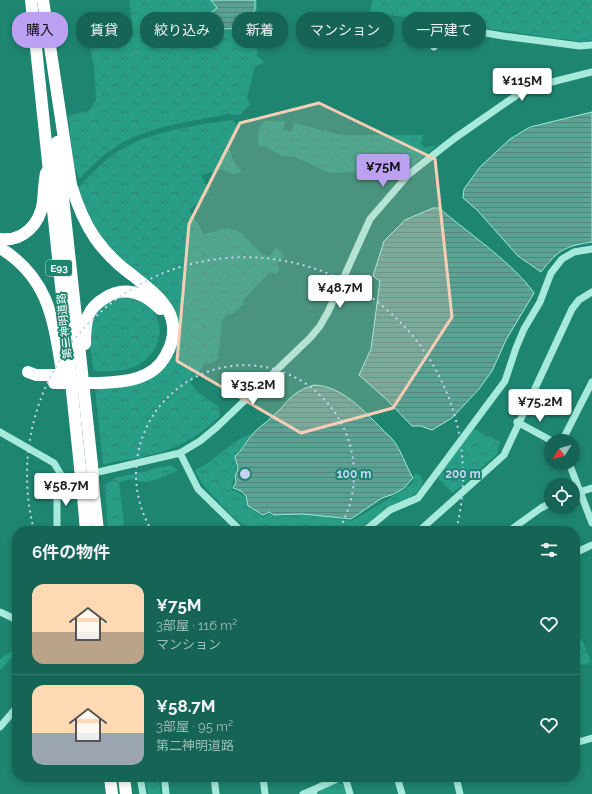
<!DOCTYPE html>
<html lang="ja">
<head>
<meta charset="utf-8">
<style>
  body { margin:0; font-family:Raleway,"Noto Sans JP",sans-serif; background:#1f6a5b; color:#f1f3f6; height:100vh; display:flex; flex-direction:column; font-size:15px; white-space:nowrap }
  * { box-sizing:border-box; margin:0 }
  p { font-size:13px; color:#9ebdb9 }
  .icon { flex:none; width:22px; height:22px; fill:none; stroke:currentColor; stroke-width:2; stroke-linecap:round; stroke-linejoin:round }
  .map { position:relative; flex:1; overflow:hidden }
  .drawer { position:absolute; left:12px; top:526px; width:568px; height:256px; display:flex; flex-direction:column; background:#166455; border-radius:16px; box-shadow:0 2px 6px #0003 }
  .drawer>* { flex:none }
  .banner { position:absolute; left:12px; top:12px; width:568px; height:36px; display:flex; gap:8px }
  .needle { width:26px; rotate:233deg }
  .fabs { position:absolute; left:544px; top:434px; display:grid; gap:8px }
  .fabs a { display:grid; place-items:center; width:36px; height:36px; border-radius:50%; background:#166455; box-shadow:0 2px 6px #0003; font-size:20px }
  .price { position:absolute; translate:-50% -34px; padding:0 9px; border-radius:4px; background:#fff; color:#222; font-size:13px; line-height:26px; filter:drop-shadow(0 1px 2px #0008) }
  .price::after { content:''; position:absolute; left:50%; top:24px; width:12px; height:9px; margin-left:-6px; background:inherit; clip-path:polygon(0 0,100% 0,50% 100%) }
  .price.selected { background:#bca0f2; color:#111 }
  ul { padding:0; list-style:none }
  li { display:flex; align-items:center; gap:12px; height:100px; padding:0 20px }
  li+li { border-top:1px solid #35786c }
  li span { display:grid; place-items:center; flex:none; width:112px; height:80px; border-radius:12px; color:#555 }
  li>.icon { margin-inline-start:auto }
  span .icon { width:48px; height:48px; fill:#fffc; stroke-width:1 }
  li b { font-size:17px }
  h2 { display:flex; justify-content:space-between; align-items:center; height:48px; padding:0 20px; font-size:17px }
  .chip { padding:0 14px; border-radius:16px; background:#166455; box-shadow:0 2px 6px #0003; font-size:14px; line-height:36px }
  .chip.selected { background:#bca0f2; color:#111 }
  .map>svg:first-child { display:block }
  .forest { fill:url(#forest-crowns) }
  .water { fill:url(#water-rules); stroke:#99ecd9 }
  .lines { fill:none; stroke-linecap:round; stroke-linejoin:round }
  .minor { stroke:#a6eadc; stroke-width:7 }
  .highway { stroke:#fff; stroke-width:12 }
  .highway-bridge { stroke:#fff; stroke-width:12 }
  .marked { fill:#f8cdb6; fill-opacity:0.2; stroke:#f8cdb6; stroke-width:3; stroke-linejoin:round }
  .ring { fill:none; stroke:#c6d3f5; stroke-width:2; stroke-dasharray:2 4 }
  .labels { text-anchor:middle; stroke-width:4; stroke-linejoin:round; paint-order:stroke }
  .shield { fill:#1e8571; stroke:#bcdad4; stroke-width:1 }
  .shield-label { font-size:10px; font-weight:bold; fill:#fff }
  .street-label { font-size:11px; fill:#fff; stroke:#1e8571 }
  .centre { fill:#c6d3f5; stroke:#1e8571; stroke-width:2 }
  .ring-label { font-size:12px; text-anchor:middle; font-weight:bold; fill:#c6d3f5; stroke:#1e8571; stroke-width:4; stroke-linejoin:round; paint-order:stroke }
</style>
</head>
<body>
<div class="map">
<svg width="592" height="794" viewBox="0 0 592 794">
  <defs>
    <pattern id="forest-crowns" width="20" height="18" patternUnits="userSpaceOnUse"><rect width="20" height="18" fill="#279e85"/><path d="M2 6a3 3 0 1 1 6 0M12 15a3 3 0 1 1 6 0" fill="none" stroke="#348171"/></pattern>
    <pattern id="water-rules" width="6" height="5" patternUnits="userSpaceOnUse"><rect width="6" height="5" fill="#59a294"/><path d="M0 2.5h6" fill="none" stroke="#54847b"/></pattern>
  </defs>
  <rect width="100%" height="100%" fill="#1e8571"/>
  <g class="forest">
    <path d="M129,0H257C258,10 256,15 250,23C259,32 258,43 257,56L264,62L255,67L247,98L250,104L242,114L235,115L228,114C190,122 143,126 111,150C99,158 89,169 79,179L74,166L68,116L90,110L96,99L94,66L90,47L82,40L104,37L134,36Z"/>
    <polygon points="372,0 592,0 592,40 583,42 370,12"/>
    <path d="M233,120L237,125L228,145L235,164L242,171L234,175L222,169L201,175L210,192L189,210L204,234C212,233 225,227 232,229C248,232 254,255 270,256L276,247L285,256L277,264L280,270L276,274L270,272L243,300L244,304L232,314H227L222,321L218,359L210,364L206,363L190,383L199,393L218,406L220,416C181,453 154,455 103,464L95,389L162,369L172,358L180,328L173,308L165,296L117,256L98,232L77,189C88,178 100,164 113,155C143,132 196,125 233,120Z"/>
    <path d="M265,121H285L283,129L291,132L294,123L341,135H423L421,143L424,147L436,146L411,167L402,163L384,168V173L371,175L368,171L330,173L307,162L294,157L282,156L266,147L259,146C257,136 257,129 265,121Z"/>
    <path d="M127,296C136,299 145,301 151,309C170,330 155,360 131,368C120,372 106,371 94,371C88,338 84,301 127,296Z"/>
    <polygon points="474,429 500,442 497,454 453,493 438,478 448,460"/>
    <path d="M251,434L241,449L235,454L236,469L231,490C243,493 246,497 248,508L264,517L269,514L284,517L303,514L352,521C372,508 394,497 413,483L415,473L420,475L423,481C417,500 403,498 391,506C377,515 368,525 353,530C337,535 320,529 304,527C297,527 290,530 283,531C275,532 261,533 253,531C243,529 209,493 202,483C199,479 197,474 195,470C214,462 233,439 251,434Z"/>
    <path d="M170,465L178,470C165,476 146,487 132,479L119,482L125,531H108L105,485L115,478Z"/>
    <polygon points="582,639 591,662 584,665 575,661 575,642"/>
    <polygon points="13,650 17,650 17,652 0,670 0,659"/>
    <polygon points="145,777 158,777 161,794 148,794"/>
    <polygon points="338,782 343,785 346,794 318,794 321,790"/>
  </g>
  <g class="water">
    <polygon points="211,0 255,0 255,10 245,24 239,25 233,31 231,28 224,29 210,20 205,23 204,18 217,8"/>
    <path d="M592,112V242C565,246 558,250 541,272L518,256L477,210L463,198L464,189L480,167L510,139L530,127Z"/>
    <path d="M433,208H439C468,233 513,263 534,293L506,340L492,371L479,389L452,418L432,430L421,426H412L386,399L359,375L371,349L380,281L373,276L384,241L405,220Z"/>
    <path d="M314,385C342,386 363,410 382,429C385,433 390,436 393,440C401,450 406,466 413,478L404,488L394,494L382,498L351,519L303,514L274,515L269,512L263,515L248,506L246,496L241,491L233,488L236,482L235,476L238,469L235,456C242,450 245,444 250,437C256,429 266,423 273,416C290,401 289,393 314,385Z"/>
  </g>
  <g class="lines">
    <g class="minor">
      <polyline points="434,47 418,28 416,21 503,36 580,46 592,45"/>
      <polyline points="517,422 552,441"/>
      <polyline points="0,432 54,463 64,480"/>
      <polyline points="562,441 592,382"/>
      <polyline points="180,453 198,489 241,531"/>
      <polyline points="569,463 592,523"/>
      <polyline points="573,494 592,488"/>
      <polyline points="57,531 57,489 64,480 180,453 200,441 217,427 310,338 320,326 328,312 370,219 409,174 455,138 517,95 536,86 592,72"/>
      <polyline points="297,531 304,531"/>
      <polyline points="360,531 368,528 390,510 418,498 505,381 516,348 524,329 540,302 551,273 562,259 574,252 592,249"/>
      <polyline points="419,531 504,455 572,309 579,300 592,292"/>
      <polyline points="509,531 541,508 551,503"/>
      <polyline points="575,553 592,545"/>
      <polyline points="0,612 17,620"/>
      <polyline points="0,727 17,707"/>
      <polyline points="575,743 592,738"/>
      <polyline points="140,777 143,794"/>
      <polyline points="214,777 216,794"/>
      <polyline points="263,777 265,794"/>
      <polyline points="345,777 350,794"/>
      <polyline points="397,777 402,794"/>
      <polyline points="456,777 460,794"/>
      <polyline points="165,784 166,794"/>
      <polyline points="303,794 313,790"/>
      <polyline points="314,794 313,790 341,777"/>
    </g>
    <g class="highway">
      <polyline points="31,0 80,467"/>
      <path d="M43,0L71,185C77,204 84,222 95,238C105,252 118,265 132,275C159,296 187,317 166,355C153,380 125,382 100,383"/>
      <polyline points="57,142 92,465"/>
      <path d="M0,239C23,242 40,224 43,202C44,192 44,183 46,173"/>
      <path d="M0,248C51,279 54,324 63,378"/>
      <path d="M85,344C85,334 85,326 88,316C91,309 98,302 105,298C124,285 145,293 160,309"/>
      <polyline points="28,372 36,375 54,375"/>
      <polyline points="94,495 98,531"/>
      <polyline points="83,496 86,531"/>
      <polyline points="110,777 112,794"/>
      <polyline points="124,777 126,794"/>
    </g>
    <g class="highway-bridge">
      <polyline points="54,383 100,383"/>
      <polyline points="92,465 94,495"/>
      <polyline points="80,467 83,496"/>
    </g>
  </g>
  <path class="marked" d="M319,103L435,159L452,317L393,408L301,433L177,361L189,224L240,123Z"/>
  <g class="ring">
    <path d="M152 531A109 109 0 1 1 338 531"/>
    <path d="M34 530A218 218 0 1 1 456 530"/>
  </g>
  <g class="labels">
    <rect class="shield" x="46" y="260" width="26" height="16" rx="3"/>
    <g class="shield-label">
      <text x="59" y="272">E93</text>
    </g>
    <g class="street-label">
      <text transform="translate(64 326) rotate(-96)" y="4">第二神明道路</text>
    </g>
  </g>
  <circle cx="245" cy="474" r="6" class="centre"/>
  <g class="ring-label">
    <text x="354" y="478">100 m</text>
    <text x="463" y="478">200 m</text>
  </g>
</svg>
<div class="fabs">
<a><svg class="needle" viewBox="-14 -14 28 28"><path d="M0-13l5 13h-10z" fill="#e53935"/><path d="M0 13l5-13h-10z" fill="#9ebdb9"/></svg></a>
<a><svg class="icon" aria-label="locate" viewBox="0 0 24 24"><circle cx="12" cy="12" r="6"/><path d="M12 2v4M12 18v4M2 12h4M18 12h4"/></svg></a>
</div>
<b class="price" style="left:522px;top:102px">¥115M</b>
<b class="price selected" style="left:383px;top:188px">¥75M</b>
<b class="price" style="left:340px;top:309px">¥48.7M</b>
<b class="price" style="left:253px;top:406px">¥35.2M</b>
<b class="price" style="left:540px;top:423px">¥75.2M</b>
<b class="price" style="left:66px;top:507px">¥58.7M</b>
<div class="banner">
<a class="chip selected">購入</a>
<a class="chip">賃貸</a>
<a class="chip">絞り込み</a>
<a class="chip">新着</a>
<a class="chip">マンション</a>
<a class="chip">一戸建て</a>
</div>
<section class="drawer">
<h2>6件の物件<svg class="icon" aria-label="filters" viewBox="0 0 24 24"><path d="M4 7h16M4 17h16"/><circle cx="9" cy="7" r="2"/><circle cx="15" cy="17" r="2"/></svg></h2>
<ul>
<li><span style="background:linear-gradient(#ffd9b3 60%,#b9a48a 0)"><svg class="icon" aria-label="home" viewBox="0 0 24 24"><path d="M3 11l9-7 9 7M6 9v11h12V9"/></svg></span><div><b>¥75M</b><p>3部屋 · 116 m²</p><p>マンション</p></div><svg class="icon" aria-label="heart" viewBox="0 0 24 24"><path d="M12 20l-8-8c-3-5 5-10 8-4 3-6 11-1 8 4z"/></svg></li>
<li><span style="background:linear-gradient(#ffd9b3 60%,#9aa5b1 0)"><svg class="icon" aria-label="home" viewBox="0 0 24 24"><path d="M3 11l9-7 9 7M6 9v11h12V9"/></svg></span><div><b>¥58.7M</b><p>3部屋 · 95 m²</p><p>第二神明道路</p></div><svg class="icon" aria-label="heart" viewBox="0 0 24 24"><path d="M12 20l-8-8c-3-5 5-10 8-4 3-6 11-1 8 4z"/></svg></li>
</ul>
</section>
</div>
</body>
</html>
